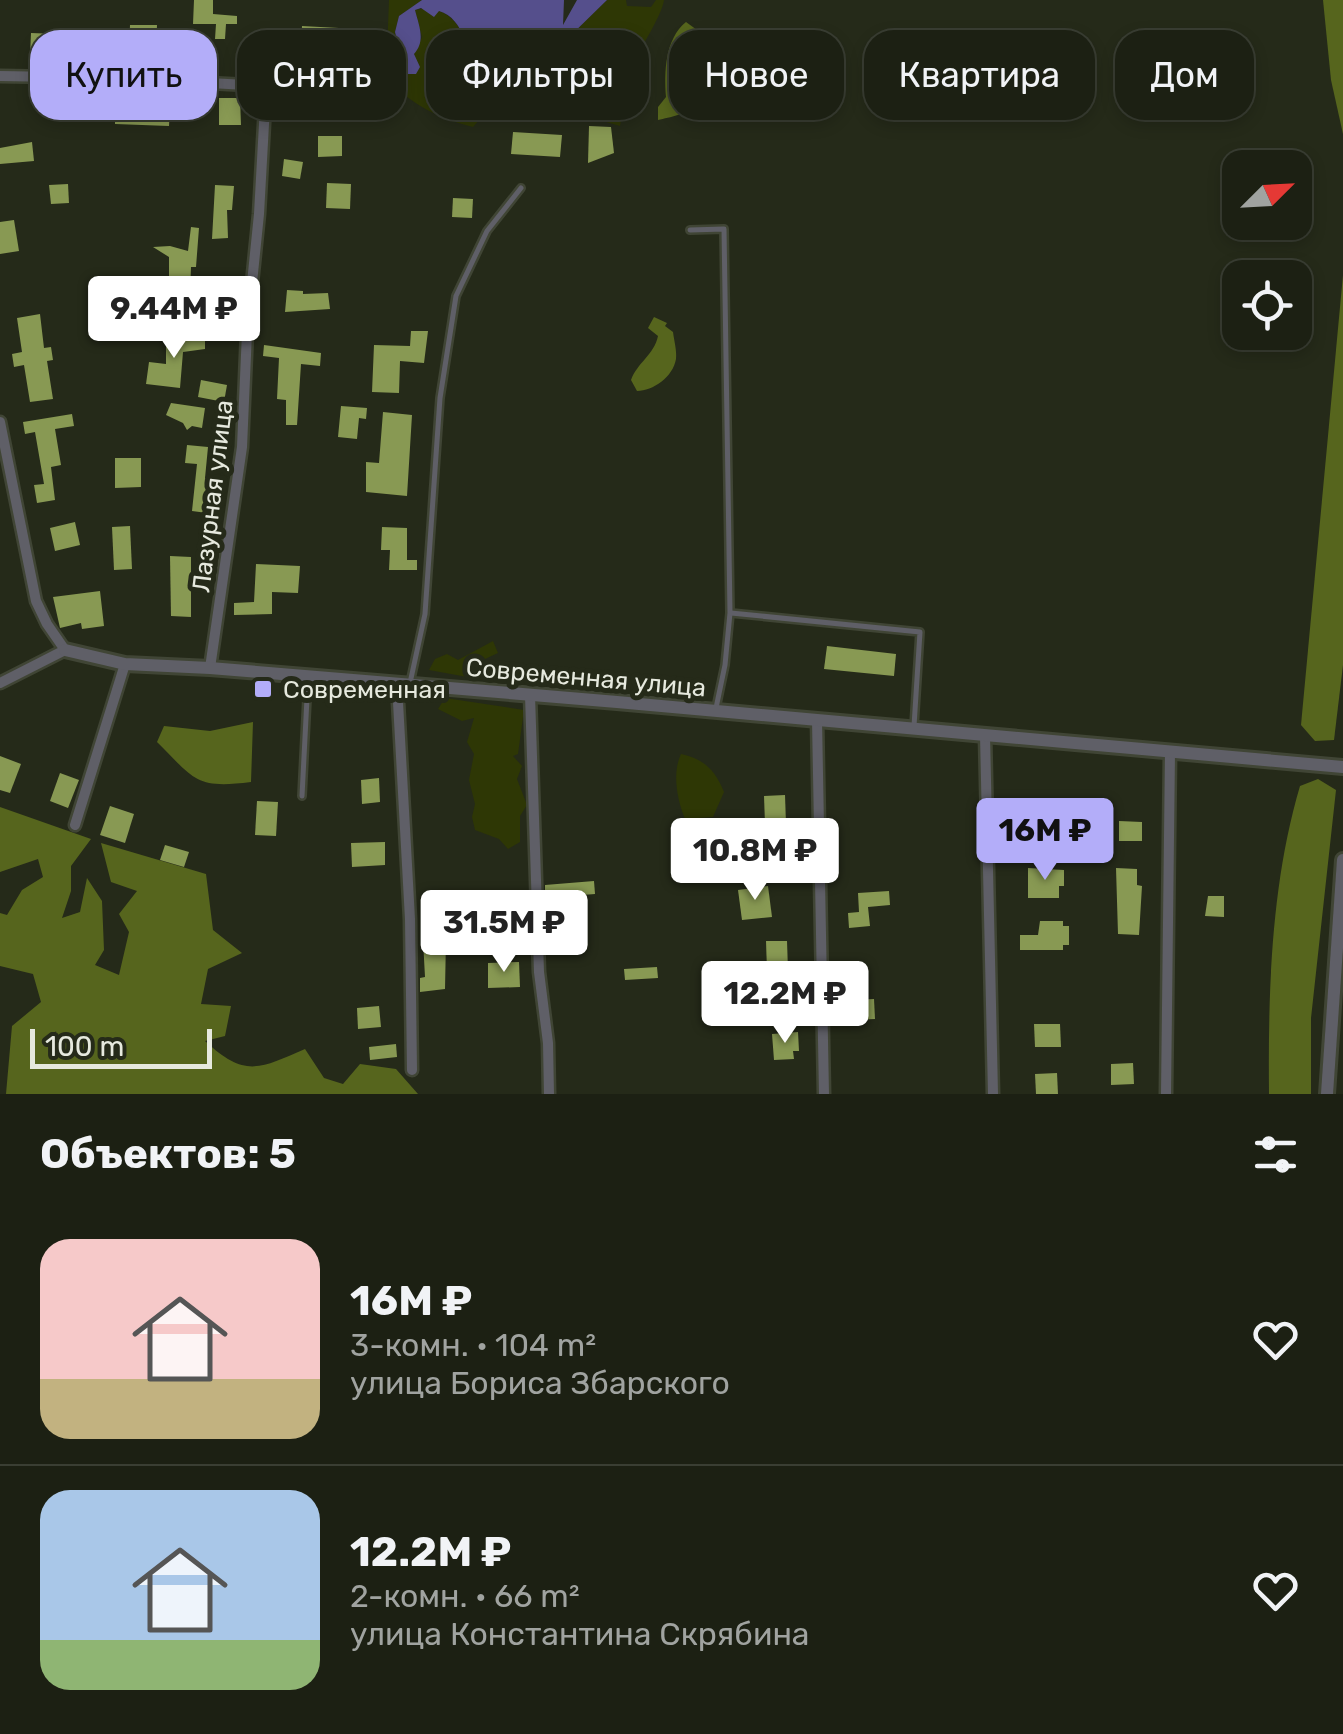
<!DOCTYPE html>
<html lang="ru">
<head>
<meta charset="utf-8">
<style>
  body { margin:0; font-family:Rubik,sans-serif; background:#25281c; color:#f1f3f6; height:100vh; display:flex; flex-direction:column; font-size:38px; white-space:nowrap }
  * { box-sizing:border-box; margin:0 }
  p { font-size:32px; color:#a0a3a0 }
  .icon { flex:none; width:55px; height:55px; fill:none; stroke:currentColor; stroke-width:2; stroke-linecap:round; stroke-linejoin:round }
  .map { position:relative; height:1094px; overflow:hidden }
  .drawer { display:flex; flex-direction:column; background:#1c2013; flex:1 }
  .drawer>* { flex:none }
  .guide { position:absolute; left:30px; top:30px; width:1285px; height:90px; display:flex; gap:20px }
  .needle { width:65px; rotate:66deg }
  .tools { position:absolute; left:1222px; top:150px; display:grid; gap:20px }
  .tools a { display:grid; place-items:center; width:90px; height:90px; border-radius:20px; background:#1c2013; box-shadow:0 5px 15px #0003,0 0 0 2px #3a3e33; font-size:50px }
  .scale { position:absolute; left:30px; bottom:25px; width:182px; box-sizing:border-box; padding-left:10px; border:5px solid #e6e9de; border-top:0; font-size:28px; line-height:35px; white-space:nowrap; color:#e6e9de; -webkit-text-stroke:8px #252a19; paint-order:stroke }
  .price { position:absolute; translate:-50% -85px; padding:0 22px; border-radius:10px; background:#fff; color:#222; font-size:32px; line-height:65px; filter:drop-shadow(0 2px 5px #0008) }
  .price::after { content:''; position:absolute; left:50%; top:60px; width:30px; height:22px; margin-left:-15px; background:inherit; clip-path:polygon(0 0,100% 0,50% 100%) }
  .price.active { background:#b3adf9; color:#111 }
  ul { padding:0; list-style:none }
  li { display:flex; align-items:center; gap:30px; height:250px; padding:0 40px }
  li+li { border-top:2px solid #3a3e33 }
  li span { display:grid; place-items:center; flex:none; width:280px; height:200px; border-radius:30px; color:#555 }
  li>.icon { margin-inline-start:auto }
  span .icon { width:120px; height:120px; fill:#fffc; stroke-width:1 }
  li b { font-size:42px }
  h2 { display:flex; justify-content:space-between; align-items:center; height:120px; padding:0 40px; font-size:42px }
  .tag { padding:0 35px; border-radius:30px; background:#1c2013; box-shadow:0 5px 15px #0003,0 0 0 2px #3a3e33; font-size:35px; line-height:90px }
  .tag.active { background:#b3adf9; color:#111 }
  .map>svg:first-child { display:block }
  .green { fill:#2e3705 }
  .forest { fill:#56651d }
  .water { fill:#554f8c }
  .building { fill:#889953 }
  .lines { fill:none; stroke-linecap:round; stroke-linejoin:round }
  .service-casing { stroke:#404535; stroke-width:10 }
  .minor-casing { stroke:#404535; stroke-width:15 }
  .tertiary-casing { stroke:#404535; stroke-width:18 }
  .service { stroke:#5f5f67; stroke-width:5 }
  .minor { stroke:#5f5f67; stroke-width:10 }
  .tertiary { stroke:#5f5f67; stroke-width:12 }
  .poi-dot { fill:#b3adf9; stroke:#252a19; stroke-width:4 }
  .labels { text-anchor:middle; stroke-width:10; stroke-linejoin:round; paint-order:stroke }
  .street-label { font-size:25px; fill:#e6e9de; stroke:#252a19 }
  .poi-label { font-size:25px; fill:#e6e9de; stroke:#252a19; text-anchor:start }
</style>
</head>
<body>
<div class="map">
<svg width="1343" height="1094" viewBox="0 0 1343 1094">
  <rect width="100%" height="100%" fill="#252a19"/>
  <g class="green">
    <path d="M389,0H422L399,16L395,32L398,54L416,63L414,54L422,37L415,10C438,5 455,16 464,37L462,42L447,40L452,107L470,113L476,110L479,97L477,80L491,96L555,88L562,63L558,57L560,46L607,0H626L627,6L651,7L656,0H664C662,16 639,49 632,68C626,86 624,107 620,126L596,119L546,120L487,111L473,127C438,118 413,105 386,79Z"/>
    <polygon points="493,641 498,653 474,664 528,675 525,679 484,680 429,670 435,659 447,654 458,660"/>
    <polygon points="445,698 524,710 518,754 513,756 522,766 517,779 527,805 520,816 520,842 508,849 499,839 475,830 472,817 475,804 469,780 474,754 467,742 474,718 462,721 438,709"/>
    <path d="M681,754C704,759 715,770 724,792L713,817L685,819C677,800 672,773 681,754Z"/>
  </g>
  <g class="forest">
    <polygon points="1323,0 1343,0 1343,134 1331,80"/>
    <path d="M686,22L697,30C700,45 699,88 693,103C687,115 670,117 658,120V107L666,97C664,72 665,39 686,22Z"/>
    <polygon points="1343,275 1343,665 1334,740 1315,741 1301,725"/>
    <path d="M654,317L667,323L665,326L673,332C674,340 677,351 676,359C673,377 653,391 637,391L631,380C637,363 654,355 658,336L648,328Z"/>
    <path d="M253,722L251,782C196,789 195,780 157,742L164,726L210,731Z"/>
    <path d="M1318,779L1336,790L1311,1018V1094H1269C1268,992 1271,884 1300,786Z"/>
    <path d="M0,807L91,839L71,866V891L62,918L80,912L87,878L102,901L104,950L95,965L119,975L129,932L119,914L137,891L111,882L101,843L206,874L213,930L242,953L208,969L201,1004L231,1006L225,1036L205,1041C245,1078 259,1069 305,1049L324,1078L343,1084L360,1064L396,1069L418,1094H6L12,1026L41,1002L33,974L0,966V913L7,915L22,890L43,877L38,859L0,872Z"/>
  </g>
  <path class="water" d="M422,0H564L563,25L577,0H607L560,46L558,57L562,63L555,89L491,96L478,81L479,96L476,111C466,112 462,108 452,107C422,102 428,70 428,45L447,40L461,42L464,38C459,25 452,15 439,11L434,17L421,8L415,10C419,26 426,41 414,54L420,67L416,74H405L395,32L399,16Z"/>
  <g class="building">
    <polygon points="194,0 213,0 213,14 237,16 237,24 226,24 225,39 215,39 216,24 193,24"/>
    <polygon points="130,25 157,25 156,48 129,47"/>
    <polygon points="302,26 339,28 338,42 318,40 317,48 301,47"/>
    <polygon points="31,33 57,34 57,56 30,56"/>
    <polygon points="115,87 128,87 125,114 147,114 147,105 170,106 169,126 115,124"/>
    <polygon points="75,90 76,110 40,113 38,92"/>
    <polygon points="281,96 302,97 302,120 280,119"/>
    <polygon points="219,98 240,98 241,125 219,125"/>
    <polygon points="589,126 611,127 614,153 588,163"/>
    <polygon points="513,132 562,135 560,157 511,154"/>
    <polygon points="318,136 342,136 342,156 318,157"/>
    <polygon points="32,142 34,161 0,164 0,148"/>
    <polygon points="284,159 303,162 300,179 282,176"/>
    <polygon points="327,183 351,184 350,209 326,208"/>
    <polygon points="68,184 69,203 51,204 49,185"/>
    <polygon points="215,185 234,186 232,210 227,210 228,238 212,239"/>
    <polygon points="453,198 473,199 472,218 452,217"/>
    <polygon points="14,220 19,251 0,254 0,222"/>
    <polygon points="191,227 199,228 196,267 191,267 190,294 169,294 169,257 153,247 170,246 188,251"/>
    <polygon points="215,289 228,290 228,326 207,327 206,315 213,315"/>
    <polygon points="287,290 303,291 303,294 328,293 330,309 285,312"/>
    <polygon points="40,314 44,348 51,347 53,360 47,361 53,399 30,402 24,365 14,367 12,354 22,352 17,318"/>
    <polygon points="411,331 428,331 424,363 400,361 399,393 372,392 374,345 410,346"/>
    <polygon points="172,335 205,335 205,349 183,352 180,388 146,384 149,362 166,364 166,341 172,341"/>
    <polygon points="264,345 321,353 320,366 301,364 297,425 286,425 286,400 277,399 279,358 263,356"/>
    <polygon points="201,380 227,385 224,402 198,397"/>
    <polygon points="171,403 205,408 202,428 192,426 187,430 183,423 166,415"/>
    <polygon points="341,406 367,408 366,419 359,418 357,439 338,437"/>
    <polygon points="383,412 412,415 407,496 366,492 366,462 379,463"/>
    <polygon points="72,414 74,426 55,429 61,465 51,467 55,500 37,503 34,485 44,484 35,432 25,434 23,422"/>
    <polygon points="187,445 208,447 205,478 210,479 207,513 192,511 197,464 185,463"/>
    <polygon points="115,458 141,458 141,487 115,488"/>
    <polygon points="75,522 80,545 55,551 50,528"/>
    <polygon points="130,526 132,569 114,570 112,527"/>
    <polygon points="382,527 407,528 407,560 417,560 417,570 389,570 390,550 381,550"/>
    <polygon points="170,556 191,557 191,617 171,616"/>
    <polygon points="256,564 300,566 298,593 272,592 272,614 234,615 234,603 254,602"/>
    <polygon points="100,591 104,626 82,629 81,623 60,628 53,597"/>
    <polygon points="827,646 896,654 894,676 824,669"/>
    <polygon points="0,756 21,764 10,793 0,790"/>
    <polygon points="60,773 79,780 68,808 50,801"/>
    <polygon points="379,778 380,802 362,804 361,780"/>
    <polygon points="785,795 786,824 765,824 764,796"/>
    <polygon points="257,801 278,802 276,836 255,835"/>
    <polygon points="110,806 134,814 125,843 100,835"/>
    <polygon points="1045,821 1045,845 1029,845 1029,822"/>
    <polygon points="1119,821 1142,822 1142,841 1119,841"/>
    <polygon points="385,842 385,865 352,867 351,843"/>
    <polygon points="165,845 189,852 184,867 160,860"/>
    <polygon points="1028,868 1064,870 1064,886 1059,886 1059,898 1028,898"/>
    <polygon points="1116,868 1137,869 1137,885 1142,886 1139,935 1118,934"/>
    <polygon points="594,881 595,894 545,898 545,885"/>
    <polygon points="768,886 772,917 742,920 738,890"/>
    <polygon points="889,891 890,905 868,907 870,926 849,928 848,913 859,912 858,893"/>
    <polygon points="1208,896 1224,896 1224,917 1205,916"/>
    <polygon points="1040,921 1063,921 1063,926 1069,926 1069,945 1063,945 1063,950 1020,950 1020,935 1038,935"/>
    <polygon points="446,939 445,989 420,992 420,978 425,977 423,940"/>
    <polygon points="766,941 787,941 788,970 767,971"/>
    <polygon points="519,962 520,987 488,988 488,963"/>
    <polygon points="657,967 658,978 625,980 624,969"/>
    <polygon points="874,999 875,1019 853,1020 852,1000"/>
    <polygon points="379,1006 381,1027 358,1029 357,1008"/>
    <polygon points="1034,1024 1060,1024 1061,1047 1035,1047"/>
    <polygon points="798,1032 799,1051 793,1051 794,1059 774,1060 772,1034"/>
    <polygon points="396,1044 397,1057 370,1060 369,1047"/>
    <polygon points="1133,1063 1134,1084 1111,1085 1111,1064"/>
    <polygon points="1057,1073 1058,1094 1036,1094 1035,1074"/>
  </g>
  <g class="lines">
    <g class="service-casing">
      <g id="service">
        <polyline points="690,230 724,229 730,613 725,665 716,708"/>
        <polyline points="731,613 920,632 914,726"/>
        <polyline points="410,683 425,614 440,398 456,296 487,231 521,188"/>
        <polyline points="302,796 308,679"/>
      </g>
    </g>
    <g class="minor-casing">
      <g id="minor">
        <polyline points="0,76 116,78 374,92"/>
        <polyline points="0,422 36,601 47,624 65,650 0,683"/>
        <polyline points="210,668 242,447 247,332 259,214 266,88"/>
        <polyline points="397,684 410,919 412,1070"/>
        <polyline points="530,695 539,972 548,1043 549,1094"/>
        <polyline points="817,720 824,1094"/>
        <polyline points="985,735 993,1094"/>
        <polyline points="75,825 125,664"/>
        <polyline points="1166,1094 1170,752"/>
      </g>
    </g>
    <g class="tertiary-casing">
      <g id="tertiary">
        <polyline points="65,650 125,664 210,668 617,702 1343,767"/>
        <polyline points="1327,1094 1343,860"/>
      </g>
    </g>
    <use href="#service" class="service"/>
    <use href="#minor" class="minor"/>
    <use href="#tertiary" class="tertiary"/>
  </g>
  <rect class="poi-dot" x="253" y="679" width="20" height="20" rx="5"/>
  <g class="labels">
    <g class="street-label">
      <text transform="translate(212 496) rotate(-83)" y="9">Лазурная улица</text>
      <text transform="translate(586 677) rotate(5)" y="9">Современная улица</text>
    </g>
    <g class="poi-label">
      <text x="283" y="698">Современная</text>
    </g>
  </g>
</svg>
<div class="tools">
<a><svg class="needle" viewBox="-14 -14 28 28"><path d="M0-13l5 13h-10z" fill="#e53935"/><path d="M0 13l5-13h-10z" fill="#a0a3a0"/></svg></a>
<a><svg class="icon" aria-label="locate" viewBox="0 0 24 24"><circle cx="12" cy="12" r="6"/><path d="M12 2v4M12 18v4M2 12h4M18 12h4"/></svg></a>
</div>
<div class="scale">100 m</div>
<b class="price" style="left:174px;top:361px">9.44M ₽</b>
<b class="price active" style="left:1045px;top:883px">16M ₽</b>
<b class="price" style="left:755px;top:903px">10.8M ₽</b>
<b class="price" style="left:504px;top:975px">31.5M ₽</b>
<b class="price" style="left:785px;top:1046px">12.2M ₽</b>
<div class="guide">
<a class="tag active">Купить</a>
<a class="tag">Снять</a>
<a class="tag">Фильтры</a>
<a class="tag">Новое</a>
<a class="tag">Квартира</a>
<a class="tag">Дом</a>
</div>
</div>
<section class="drawer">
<h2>Объектов: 5<svg class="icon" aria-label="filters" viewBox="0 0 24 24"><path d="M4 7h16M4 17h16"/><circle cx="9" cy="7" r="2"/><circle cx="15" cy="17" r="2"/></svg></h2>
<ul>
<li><span style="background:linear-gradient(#f6c9c9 70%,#c2b280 0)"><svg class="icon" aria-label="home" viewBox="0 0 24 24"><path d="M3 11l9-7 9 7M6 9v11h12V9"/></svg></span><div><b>16M ₽</b><p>3-комн. · 104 m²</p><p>улица Бориса Збарского</p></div><svg class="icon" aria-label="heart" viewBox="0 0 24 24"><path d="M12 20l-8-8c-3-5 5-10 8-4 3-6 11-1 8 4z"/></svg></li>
<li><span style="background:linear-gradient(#a9c7e8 75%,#8fb573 0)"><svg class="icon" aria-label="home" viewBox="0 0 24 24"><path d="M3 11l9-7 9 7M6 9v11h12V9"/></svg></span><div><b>12.2M ₽</b><p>2-комн. · 66 m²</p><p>улица Константина Скрябина</p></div><svg class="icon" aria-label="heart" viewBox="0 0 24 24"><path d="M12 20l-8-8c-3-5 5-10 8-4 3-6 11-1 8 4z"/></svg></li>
</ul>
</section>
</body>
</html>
